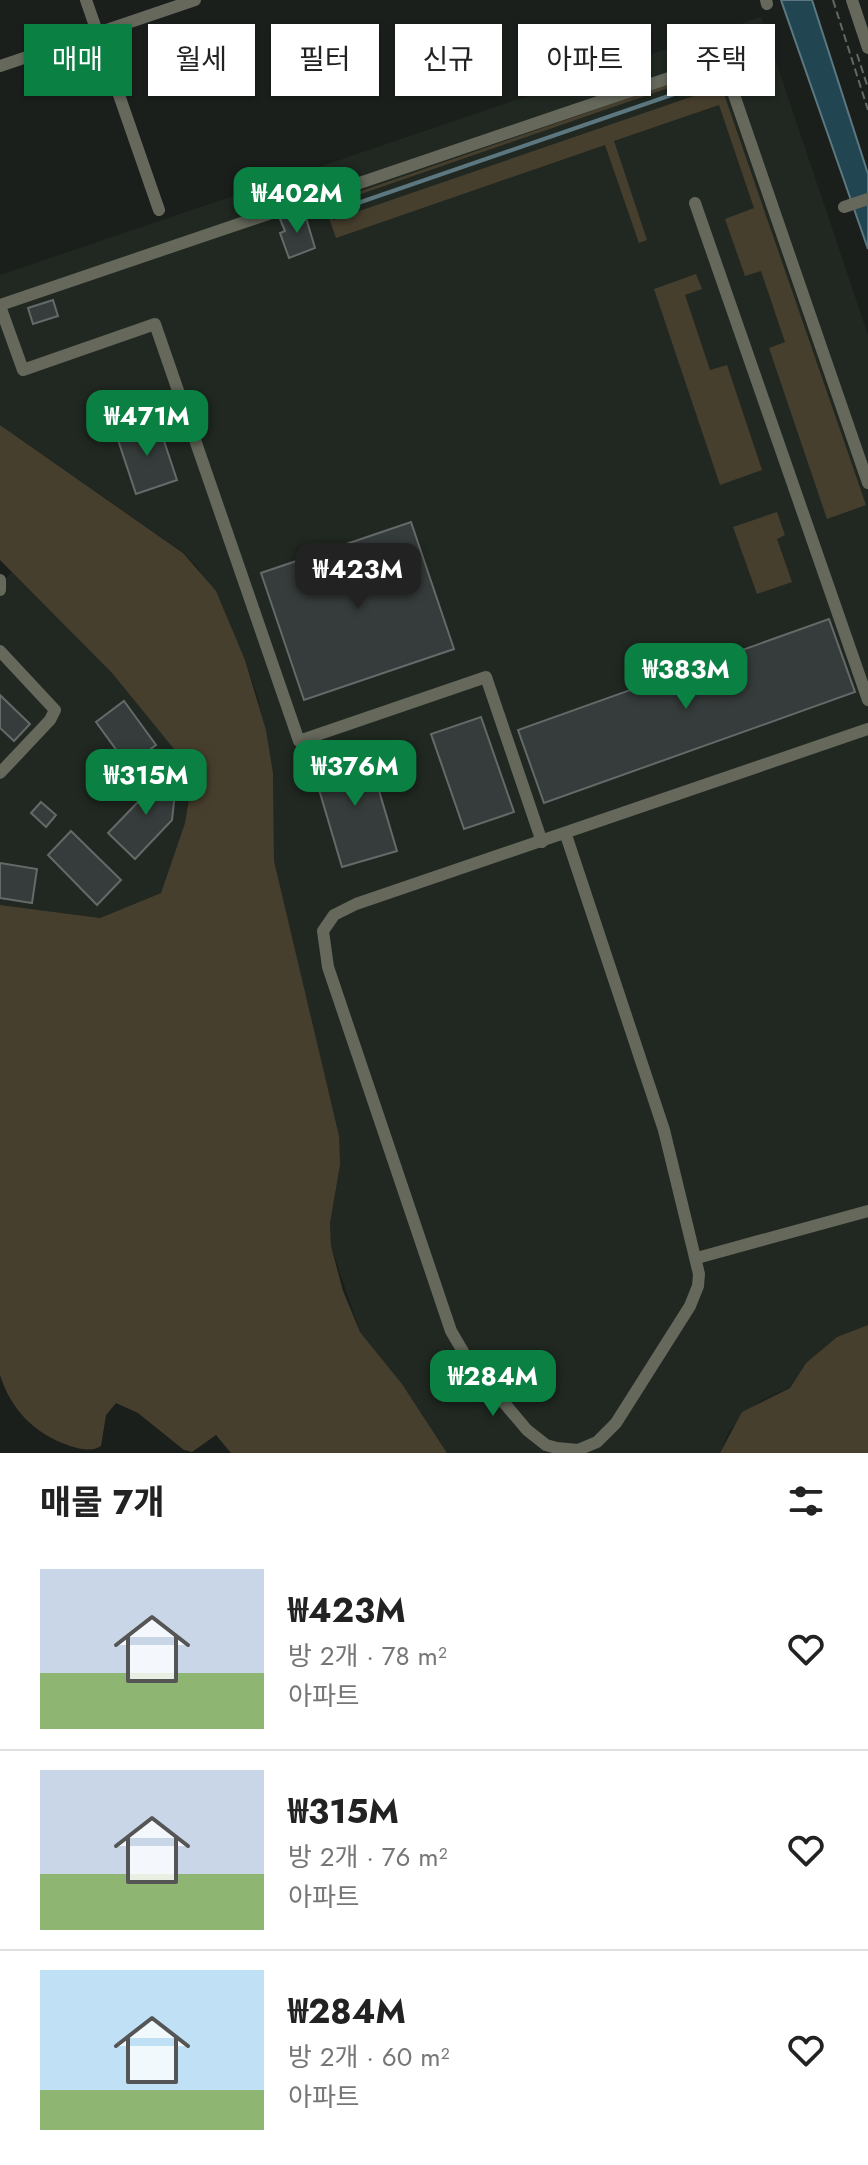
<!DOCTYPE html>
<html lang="ko">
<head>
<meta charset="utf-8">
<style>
  body { margin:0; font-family:Jost,"Noto Sans KR",sans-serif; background:#f2f2f2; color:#222; height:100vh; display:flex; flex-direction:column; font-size:30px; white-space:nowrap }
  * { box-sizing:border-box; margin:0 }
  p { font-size:26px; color:#767676 }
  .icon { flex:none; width:44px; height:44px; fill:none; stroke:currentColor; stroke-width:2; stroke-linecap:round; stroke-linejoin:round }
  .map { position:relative; height:1453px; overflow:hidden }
  .details { display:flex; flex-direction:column; background:#fff; flex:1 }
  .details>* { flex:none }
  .guide { position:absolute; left:24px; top:24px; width:820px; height:72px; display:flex; gap:16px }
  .price { position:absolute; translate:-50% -68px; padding:0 18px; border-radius:16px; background:#0b8043; color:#fff; font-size:26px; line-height:52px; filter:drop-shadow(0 2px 4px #0008) }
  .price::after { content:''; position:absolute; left:50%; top:48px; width:24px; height:18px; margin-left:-12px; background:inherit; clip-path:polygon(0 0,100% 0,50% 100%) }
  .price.current { background:#222; color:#fff }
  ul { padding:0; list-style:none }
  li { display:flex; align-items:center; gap:24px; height:200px; padding:0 40px }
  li+li { border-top:2px solid #e0e0e0 }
  li span { display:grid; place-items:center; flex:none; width:224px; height:160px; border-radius:0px; color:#555 }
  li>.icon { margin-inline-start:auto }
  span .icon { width:96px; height:96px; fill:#fffc; stroke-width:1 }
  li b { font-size:34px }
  h2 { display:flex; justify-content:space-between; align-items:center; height:96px; padding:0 40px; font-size:34px }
  .pill { padding:0 28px; border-radius:0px; background:#fff; box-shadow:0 2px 6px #0004; font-size:28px; line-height:72px }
  .pill.current { background:#0b8043; color:#fff }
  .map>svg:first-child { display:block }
  .built { fill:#202821 }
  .green { fill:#473f2e; fill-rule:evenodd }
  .water { fill:#214652; stroke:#5c777f; stroke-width:2 }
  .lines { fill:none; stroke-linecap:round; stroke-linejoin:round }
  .stream { stroke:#5c777f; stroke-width:4 }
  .building { fill:#363c3b; stroke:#646a69; stroke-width:2 }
  .path { stroke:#646765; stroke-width:2; stroke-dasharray:8 4; stroke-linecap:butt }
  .minor { stroke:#65685b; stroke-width:12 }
</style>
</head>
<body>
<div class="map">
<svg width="868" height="1453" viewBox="0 0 868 1453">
  <rect width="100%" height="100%" fill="#1b1f1c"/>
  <g class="built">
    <polygon points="761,17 868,335 868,1325 837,1337 806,1363 790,1387 760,1401 729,1431 720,1453 447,1453 402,1384 360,1332 331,1246 330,1223 340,1165 274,861 273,773 258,698 245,660 198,568 184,553 0,425 0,275"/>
    <polygon points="12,572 112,673 187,765 190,793 185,823 161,893 100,918 0,905 0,584"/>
  </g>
  <g class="green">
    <path d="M715,68L866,505L827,519L769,348L785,342L761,271L745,276L725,219L754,208L719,105L614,141L647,240L639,243L605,145L336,238L324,204ZM709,74L714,89L333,220L329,205Z"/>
    <polygon points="696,274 702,289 685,295 710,370 727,365 762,470 720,485 654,289"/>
    <path d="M0,425L183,553L216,591L245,660L266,730L273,773L274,861L339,1136L340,1165L330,1223L331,1246L343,1291L360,1332L402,1384L447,1453H231L216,1435L192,1452L184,1450L138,1413L116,1403L106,1415L101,1446C92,1452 80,1449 70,1446C35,1434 11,1410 0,1375V905L100,918L161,893L185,823L190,793L187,765L112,673L0,560Z"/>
    <polygon points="777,512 785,535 777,539 792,582 757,594 733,527"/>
    <polygon points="868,1325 868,1453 720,1453 742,1412 790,1388 806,1363 837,1337"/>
  </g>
  <polygon class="water" points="781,0 812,0 868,174 868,249"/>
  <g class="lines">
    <polyline class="stream" points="355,204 709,82"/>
  </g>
  <g class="building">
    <polygon points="304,211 315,248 289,258 280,233 285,231 280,219"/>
    <polygon points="53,300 58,316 33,324 28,308"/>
    <polygon points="158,423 177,480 136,494 117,437"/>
    <polygon points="411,522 454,649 304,700 261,573"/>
    <polygon points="829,619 855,692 544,803 518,730"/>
    <polygon points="0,695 30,724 14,741 0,728"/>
    <polygon points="124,701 156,745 128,766 96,722"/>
    <polygon points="481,717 514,812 464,829 431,734"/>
    <polygon points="366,747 397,851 342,867 315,776 323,774 320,761"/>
    <polygon points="140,780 176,783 172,820 135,859 108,833 138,802"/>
    <polygon points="41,802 56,815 46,827 31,813"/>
    <polygon points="71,831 121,880 97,905 48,855"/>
    <polygon points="0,863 37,869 32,903 0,898"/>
  </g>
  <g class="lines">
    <g class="path">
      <polyline points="833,0 868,110"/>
      <polyline points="857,54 868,88"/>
    </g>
    <g class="minor">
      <polyline points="86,0 159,210"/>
      <polyline points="766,0 767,4"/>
      <polyline points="852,0 868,48"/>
      <polyline points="0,66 195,0"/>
      <polyline points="695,203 868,700"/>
      <polyline points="844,207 868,199"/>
      <polyline points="0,305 722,60 868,483"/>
      <polyline points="0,306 23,370 155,324 299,741 486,677 542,842"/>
      <polyline points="0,580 0,590"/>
      <polyline points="0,651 55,710 50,720 0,773"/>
      <polyline points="566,835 664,1130 699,1274 698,1286 690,1306 616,1423 597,1442 578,1450 557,1448 546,1445 527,1430 468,1360 451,1331 328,967 323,931 334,915 356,904 868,729"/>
      <polyline points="697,1258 868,1211"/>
    </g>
  </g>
</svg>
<b class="price" style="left:297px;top:235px">₩402M</b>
<b class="price" style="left:147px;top:458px">₩471M</b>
<b class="price current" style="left:358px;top:611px">₩423M</b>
<b class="price" style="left:686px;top:711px">₩383M</b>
<b class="price" style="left:355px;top:808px">₩376M</b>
<b class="price" style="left:146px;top:817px">₩315M</b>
<b class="price" style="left:493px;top:1418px">₩284M</b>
<div class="guide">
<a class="pill current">매매</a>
<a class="pill">월세</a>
<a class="pill">필터</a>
<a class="pill">신규</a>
<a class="pill">아파트</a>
<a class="pill">주택</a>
</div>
</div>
<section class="details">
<h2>매물 7개<svg class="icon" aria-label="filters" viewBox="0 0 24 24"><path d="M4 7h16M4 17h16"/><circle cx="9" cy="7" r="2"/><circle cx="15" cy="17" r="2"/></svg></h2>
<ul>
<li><span style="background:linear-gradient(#c9d6e8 65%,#8fb573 0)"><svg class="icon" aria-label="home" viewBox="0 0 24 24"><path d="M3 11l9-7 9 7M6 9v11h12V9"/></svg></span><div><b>₩423M</b><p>방 2개 · 78 m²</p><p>아파트</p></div><svg class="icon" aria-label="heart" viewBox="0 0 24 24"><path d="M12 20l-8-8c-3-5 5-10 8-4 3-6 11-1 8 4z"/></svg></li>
<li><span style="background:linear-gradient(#c9d6e8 65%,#8fb573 0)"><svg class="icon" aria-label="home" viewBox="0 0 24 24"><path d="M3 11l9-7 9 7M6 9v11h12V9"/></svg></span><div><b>₩315M</b><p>방 2개 · 76 m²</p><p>아파트</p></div><svg class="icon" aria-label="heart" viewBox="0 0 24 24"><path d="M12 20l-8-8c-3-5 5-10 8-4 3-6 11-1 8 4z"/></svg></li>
<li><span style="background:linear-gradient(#bfe0f5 75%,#8fb573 0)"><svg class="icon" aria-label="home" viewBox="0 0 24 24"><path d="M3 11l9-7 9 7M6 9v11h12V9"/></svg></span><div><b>₩284M</b><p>방 2개 · 60 m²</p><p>아파트</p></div><svg class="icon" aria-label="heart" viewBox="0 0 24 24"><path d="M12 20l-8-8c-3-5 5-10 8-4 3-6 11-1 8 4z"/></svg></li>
</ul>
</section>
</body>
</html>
